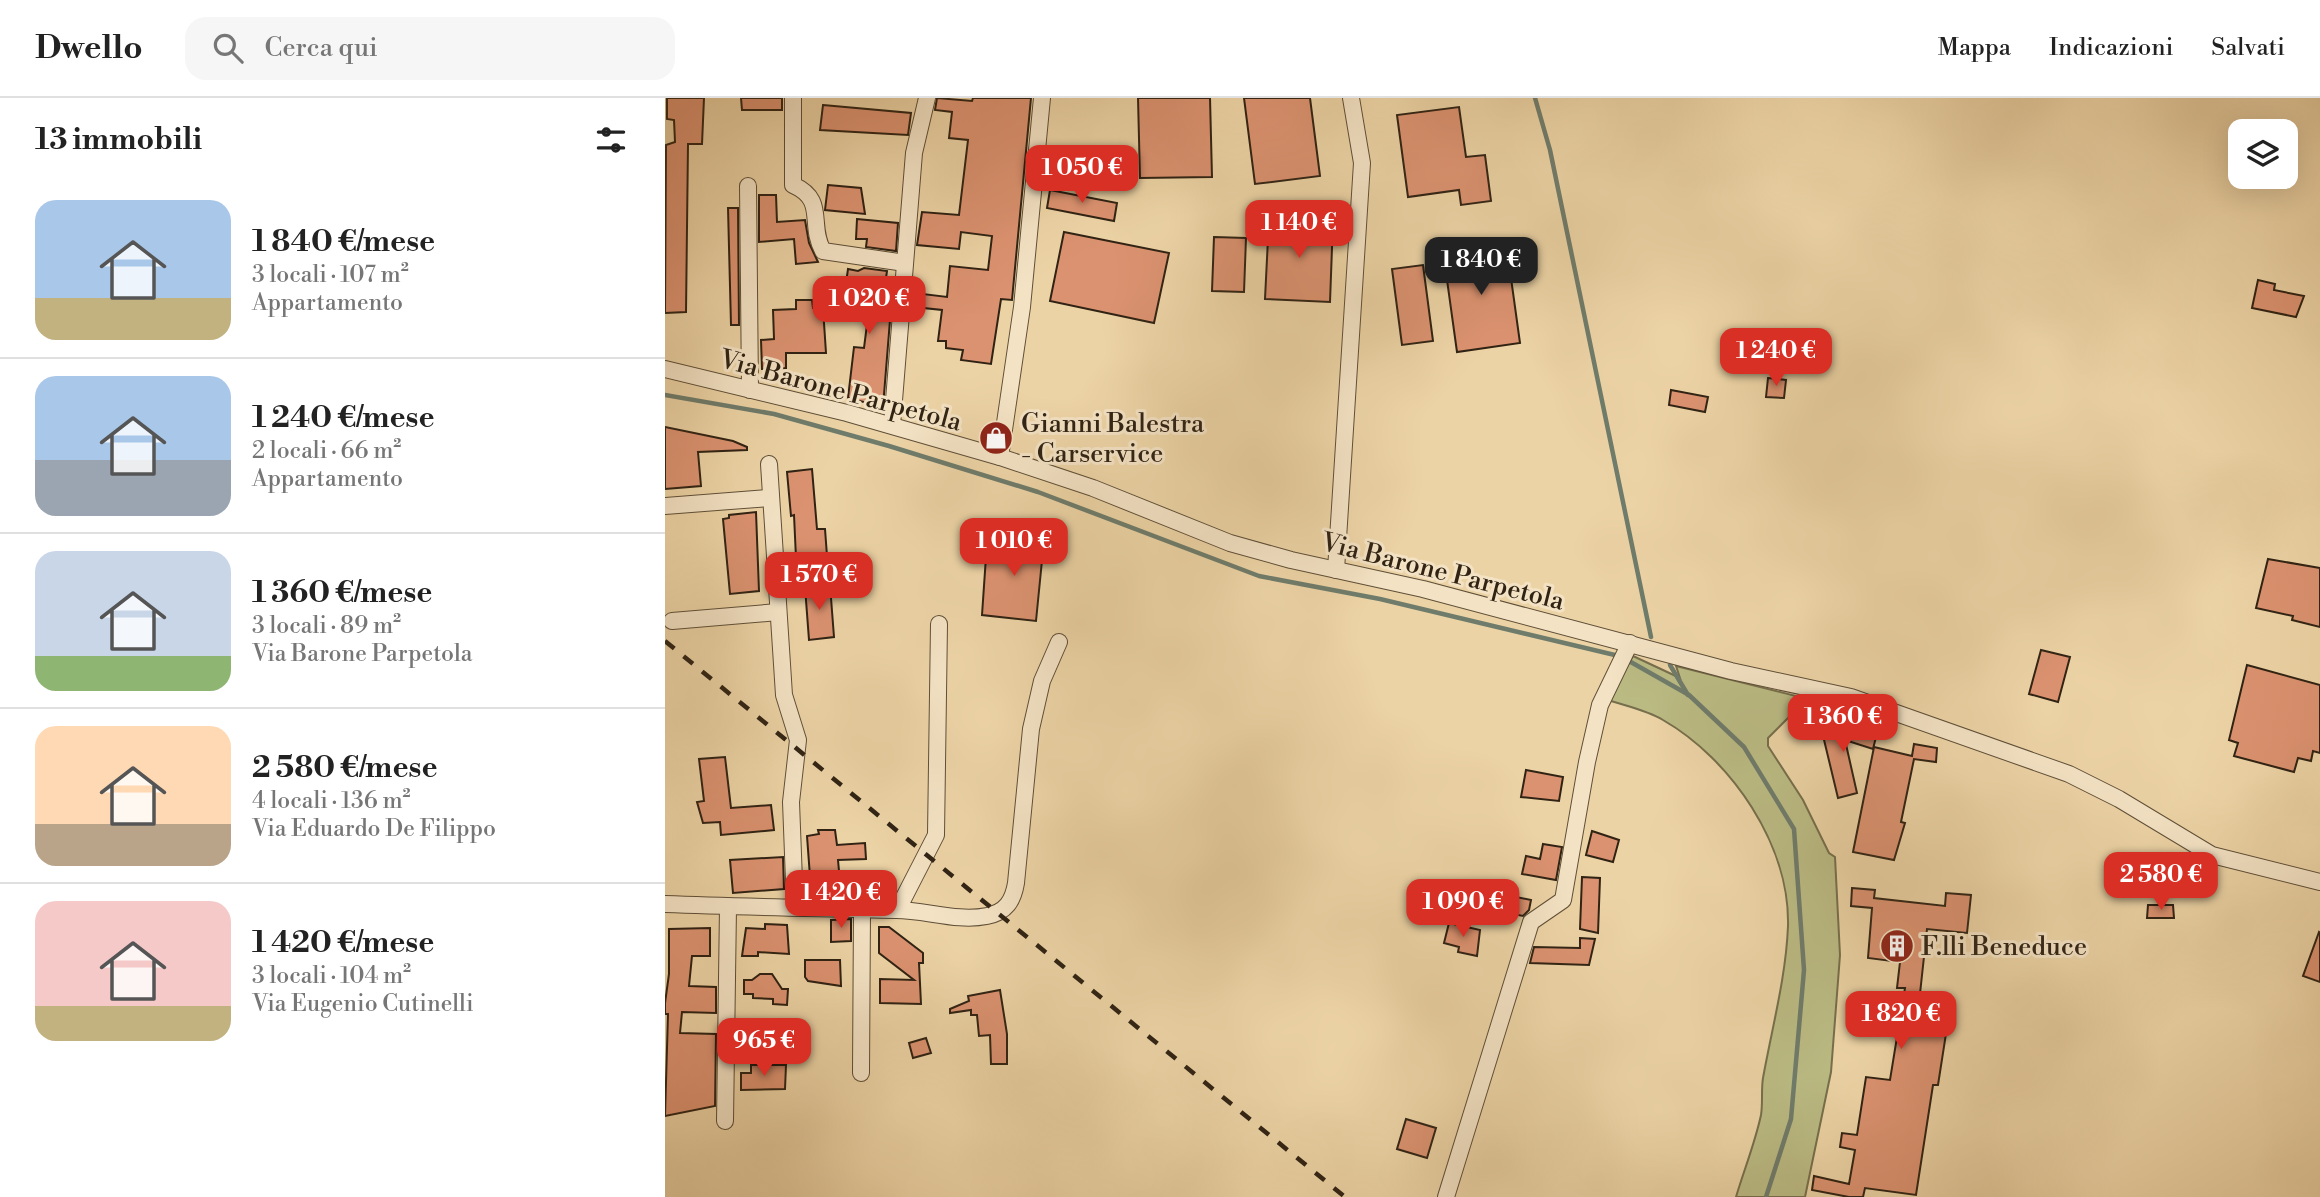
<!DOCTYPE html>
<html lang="it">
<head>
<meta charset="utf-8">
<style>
  body { margin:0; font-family:"Libre Bodoni",serif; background:#f6f6f6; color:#222; height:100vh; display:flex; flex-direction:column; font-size:26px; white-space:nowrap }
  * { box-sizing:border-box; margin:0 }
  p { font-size:23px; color:#767676 }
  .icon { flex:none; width:38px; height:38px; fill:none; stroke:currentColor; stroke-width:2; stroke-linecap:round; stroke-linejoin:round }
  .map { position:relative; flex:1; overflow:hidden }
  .side { display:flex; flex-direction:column; background:#fff; width:665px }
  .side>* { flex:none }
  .buttons { position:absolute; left:1563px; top:21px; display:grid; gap:14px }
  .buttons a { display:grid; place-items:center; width:70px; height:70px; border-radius:14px; background:#fff; box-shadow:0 7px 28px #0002; font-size:35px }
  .price { position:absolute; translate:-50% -60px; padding:0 16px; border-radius:14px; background:#d93025; color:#fff; font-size:23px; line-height:46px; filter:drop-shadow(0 2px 4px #0008) }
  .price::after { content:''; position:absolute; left:50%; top:42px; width:21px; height:16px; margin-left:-10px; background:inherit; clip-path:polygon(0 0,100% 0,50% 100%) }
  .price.current { background:#222; color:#fff }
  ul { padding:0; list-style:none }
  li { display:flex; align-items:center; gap:21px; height:175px; padding:0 35px }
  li+li { border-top:2px solid #e0e0e0 }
  li span { display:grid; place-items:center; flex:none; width:196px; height:140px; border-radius:21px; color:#555 }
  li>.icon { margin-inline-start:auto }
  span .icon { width:84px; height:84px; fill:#fffc; stroke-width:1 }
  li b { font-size:30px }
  h2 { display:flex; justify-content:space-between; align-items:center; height:84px; padding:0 35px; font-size:30px }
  header { display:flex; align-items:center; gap:42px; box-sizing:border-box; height:98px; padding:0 35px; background:#fff; border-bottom:2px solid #e0e0e0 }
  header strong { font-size:33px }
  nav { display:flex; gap:38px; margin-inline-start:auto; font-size:24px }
  .search { width:490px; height:63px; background:#f6f6f6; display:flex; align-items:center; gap:18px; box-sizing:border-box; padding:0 24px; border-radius:21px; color:#767676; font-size:26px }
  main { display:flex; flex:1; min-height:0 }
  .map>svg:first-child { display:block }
  .green { fill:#bbbb84; stroke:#766f4c; stroke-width:2 }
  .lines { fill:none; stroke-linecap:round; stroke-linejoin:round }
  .stream { stroke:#6f7c6b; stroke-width:4.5 }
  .building { fill:#db9270; stroke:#302314; stroke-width:2 }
  .street-casing { stroke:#5f4f38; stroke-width:18 }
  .street { stroke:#f3e2c4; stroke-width:16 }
  .rail { stroke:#302314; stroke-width:4.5; stroke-dasharray:12 12; stroke-linecap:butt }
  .labels { text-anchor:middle; stroke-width:6; stroke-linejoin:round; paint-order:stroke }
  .street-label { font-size:26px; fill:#302314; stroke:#f3e2c4 }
  .poi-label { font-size:26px; fill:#302314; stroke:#f3e2c4; text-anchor:start }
</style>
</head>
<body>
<header>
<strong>Dwello</strong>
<div class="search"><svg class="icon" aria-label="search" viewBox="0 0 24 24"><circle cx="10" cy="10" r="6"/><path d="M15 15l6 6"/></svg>Cerca qui</div>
<nav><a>Mappa</a><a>Indicazioni</a><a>Salvati</a></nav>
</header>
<main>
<section class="side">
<h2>13 immobili<svg class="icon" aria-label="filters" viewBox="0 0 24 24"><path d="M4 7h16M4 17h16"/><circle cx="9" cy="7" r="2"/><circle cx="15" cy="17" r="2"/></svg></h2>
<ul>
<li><span style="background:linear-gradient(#a9c7e8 70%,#c2b280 0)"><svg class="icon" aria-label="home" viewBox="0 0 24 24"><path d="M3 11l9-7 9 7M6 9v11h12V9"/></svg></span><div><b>1 840 €/mese</b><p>3 locali · 107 m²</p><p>Appartamento</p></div></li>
<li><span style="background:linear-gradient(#a9c7e8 60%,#9aa5b1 0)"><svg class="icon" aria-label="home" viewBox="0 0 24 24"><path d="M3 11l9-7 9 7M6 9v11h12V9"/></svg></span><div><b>1 240 €/mese</b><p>2 locali · 66 m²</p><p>Appartamento</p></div></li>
<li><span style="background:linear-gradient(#c9d6e8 75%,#8fb573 0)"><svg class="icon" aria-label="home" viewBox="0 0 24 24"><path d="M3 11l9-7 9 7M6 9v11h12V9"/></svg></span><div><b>1 360 €/mese</b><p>3 locali · 89 m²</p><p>Via Barone Parpetola</p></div></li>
<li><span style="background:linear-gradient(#ffd9b3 70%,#b9a48a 0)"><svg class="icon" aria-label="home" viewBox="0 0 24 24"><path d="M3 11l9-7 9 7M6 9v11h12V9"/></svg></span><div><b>2 580 €/mese</b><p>4 locali · 136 m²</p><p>Via Eduardo De Filippo</p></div></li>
<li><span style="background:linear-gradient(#f6c9c9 75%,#c2b280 0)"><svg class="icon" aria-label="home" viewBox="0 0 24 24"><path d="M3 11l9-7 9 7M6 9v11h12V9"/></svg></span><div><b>1 420 €/mese</b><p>3 locali · 104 m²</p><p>Via Eugenio Cutinelli</p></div></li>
</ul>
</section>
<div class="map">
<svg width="1655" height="1099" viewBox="0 0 1655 1099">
  <rect width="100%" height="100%" fill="#ecd3a5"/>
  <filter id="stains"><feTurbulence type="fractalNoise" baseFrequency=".00286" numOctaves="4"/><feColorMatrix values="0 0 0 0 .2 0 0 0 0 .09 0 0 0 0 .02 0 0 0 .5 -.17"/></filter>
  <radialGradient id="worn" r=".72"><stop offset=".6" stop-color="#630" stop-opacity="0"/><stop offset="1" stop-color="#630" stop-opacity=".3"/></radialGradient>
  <path class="green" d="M968,558L1015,580L1011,568L1135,599L1138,605L1103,640V648L1138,702L1164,755L1170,759L1175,857L1166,974L1140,1099H1071C1079,1072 1090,1045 1096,1017C1098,1005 1096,992 1098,980C1107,930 1121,879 1123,828C1125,747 1066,661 998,622C982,612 961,608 943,602Z"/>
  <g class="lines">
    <g class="stream">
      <polyline points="870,0 885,52 986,539"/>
      <polyline points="0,297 109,316 224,348 373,394 594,478 715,501 954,558"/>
      <polyline points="964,563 1024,597 1079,649 1129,731 1139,872 1126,1021 1101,1099"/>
      <polyline points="1005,567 1023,597"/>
    </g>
  </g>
  <g class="building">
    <polygon points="2,0 39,0 37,46 23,46 21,214 0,215 1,47 10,44 9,22 2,21"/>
    <polygon points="76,0 117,0 117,12 77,12"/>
    <polygon points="272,0 307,3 308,0 366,0 347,202 336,201 326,266 296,262 298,252 281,250 281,243 273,243 277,212 249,209 250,195 282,199 285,168 323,172 327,138 296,134 294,151 252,147 257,114 294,117 303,42 284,40 287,14 270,12"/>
    <polygon points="473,0 545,0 547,79 475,80"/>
    <polygon points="579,0 645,0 655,78 590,86"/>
    <polygon points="158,7 246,15 243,37 155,32"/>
    <polygon points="794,9 801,59 820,57 826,103 796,107 794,92 743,99 732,17"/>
    <polygon points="163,87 196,90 200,116 160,112"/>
    <polygon points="385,92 452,105 449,123 382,110"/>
    <polygon points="94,97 111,97 112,124 140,122 144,145 153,164 131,166 129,141 94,144"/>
    <polygon points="63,110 73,110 74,227 66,227"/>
    <polygon points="604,120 668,123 665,204 600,201"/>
    <polygon points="192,121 233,125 231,153 201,149 202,141 191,141"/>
    <polygon points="399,134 504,155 489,225 385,203"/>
    <polygon points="549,139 581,140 579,194 547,193"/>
    <polygon points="841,144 855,245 792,254 778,153"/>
    <polygon points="758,167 768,243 737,247 727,171"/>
    <polygon points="199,170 222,173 215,222 225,222 218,309 183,300 189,249 199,250 204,211 178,206 183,171 193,173"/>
    <polygon points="1593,182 1610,186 1609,192 1639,198 1631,219 1587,210"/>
    <polygon points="131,202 147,202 148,210 158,210 161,255 121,255 121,270 97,271 96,242 109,241 108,212 131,211"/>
    <polygon points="1103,280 1121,282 1119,300 1101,299"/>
    <polygon points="1006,292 1043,299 1040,314 1004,307"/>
    <polygon points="0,329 68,343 82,349 82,352 33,354 36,388 0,391"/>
    <polygon points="147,371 152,431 160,431 162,458 131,460 129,417 126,418 122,374"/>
    <polygon points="91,414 94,493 65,496 58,421 64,420 64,417"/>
    <polygon points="361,426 380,432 371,523 317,517 322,444 359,449"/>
    <polygon points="1603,461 1655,470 1655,529 1627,522 1628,518 1591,510"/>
    <polygon points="165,487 169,539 144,542 140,489"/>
    <polygon points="1376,552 1405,559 1393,604 1364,596"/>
    <polygon points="1582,567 1655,587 1655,655 1648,653 1646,663 1633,660 1629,674 1569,658 1573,645 1564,642"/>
    <polygon points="1154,621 1211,639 1208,651 1180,642 1192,695 1173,700"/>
    <polygon points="1249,646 1272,650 1271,664 1249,661 1236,724 1240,725 1229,762 1188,754 1209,649 1247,658"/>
    <polygon points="60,659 66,710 106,707 109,732 56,737 55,724 38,725 32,704 39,703 34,661"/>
    <polygon points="861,672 898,679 894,703 856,699"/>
    <polygon points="153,732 170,732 172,747 200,745 201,761 173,762 176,795 146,792 142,738 154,736"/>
    <polygon points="927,733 954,742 948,764 921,757"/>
    <polygon points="878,746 897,749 891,782 857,776 861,758 875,761"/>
    <polygon points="118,759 119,791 68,795 65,762"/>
    <polygon points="917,779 935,780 933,835 915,831"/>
    <polygon points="1187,790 1210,792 1209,800 1280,808 1281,795 1306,797 1302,835 1262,831 1254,905 1285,910 1273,987 1268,987 1251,1097 1200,1090 1198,1099 1184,1099 1147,1092 1149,1078 1184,1086 1190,1052 1175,1049 1177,1035 1192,1037 1201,979 1225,982 1240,890 1232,890 1235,864 1203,860 1207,810 1186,808"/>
    <polygon points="836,796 866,802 864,812 858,818 833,813"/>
    <polygon points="1483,807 1508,807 1509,820 1482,820"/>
    <polygon points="186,821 186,843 166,844 166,822"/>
    <polygon points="784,825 815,832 812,858 793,854 794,849 779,845"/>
    <polygon points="100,826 122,827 124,856 93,854 93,858 77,858 81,830 100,831"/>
    <polygon points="214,829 224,829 258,855 258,865 254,865 256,906 215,905 215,881 249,882 214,855"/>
    <polygon points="45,830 45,858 27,858 24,888 51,889 51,915 17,914 15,935 51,936 50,1008 0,1018 3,916 0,916 0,905 4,876 4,831"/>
    <polygon points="1654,834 1655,835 1655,884 1638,878"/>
    <polygon points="915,840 930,841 924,867 865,865 869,849 915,850"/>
    <polygon points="140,862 175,862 176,888 143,883 140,879"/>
    <polygon points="95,876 107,876 117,891 123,891 122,907 108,906 108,901 88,900 88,896 79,896 79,882 87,882"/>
    <polygon points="335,892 342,936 342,966 326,966 325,937 314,938 312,917 306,917 306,912 285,915 285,911 304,903 303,898"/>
    <polygon points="261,940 266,955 248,960 244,945"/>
    <polygon points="86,967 121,967 120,991 76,992 76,975 86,975"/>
    <polygon points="741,1021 771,1030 762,1060 732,1051"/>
  </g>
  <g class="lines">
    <g class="street-casing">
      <g id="street">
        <path d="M128,0V87C162,102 143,126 158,153L240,165"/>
        <polyline points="83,88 85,292"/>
        <polyline points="0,271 182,315 335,359 428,390 565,445 626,462 758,491 1066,573 1186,599 1404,676 1454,701 1547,757 1655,784"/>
        <polyline points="227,327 249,55 262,0"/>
        <polyline points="335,359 357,209 377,0"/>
        <polyline points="104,366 119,597 133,642 126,704 130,809"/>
        <polyline points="0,408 104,400"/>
        <polyline points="671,472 697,65 686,0"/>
        <polyline points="7,523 113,514"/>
        <path d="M0,806C77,809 154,810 231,812C261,812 292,824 322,818C341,814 348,803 351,785L366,631L377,583L394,544"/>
        <polyline points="233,811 271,737 274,526"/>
        <polyline points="196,975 197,812"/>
        <polyline points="60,1023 63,809"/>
        <polyline points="781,1099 866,824 898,802 922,664 935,607 965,545"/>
      </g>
    </g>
    <use href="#street" class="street"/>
    <polyline class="rail" points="0,543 680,1099"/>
  </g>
  <defs>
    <g id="shop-disc" transform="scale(1.75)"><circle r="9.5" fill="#8f2418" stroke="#f3e2c4"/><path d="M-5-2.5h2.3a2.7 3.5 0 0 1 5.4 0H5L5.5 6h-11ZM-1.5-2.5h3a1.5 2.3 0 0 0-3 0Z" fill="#fff"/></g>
    <g id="building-disc" transform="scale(1.75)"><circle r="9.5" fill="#8f2418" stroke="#f3e2c4"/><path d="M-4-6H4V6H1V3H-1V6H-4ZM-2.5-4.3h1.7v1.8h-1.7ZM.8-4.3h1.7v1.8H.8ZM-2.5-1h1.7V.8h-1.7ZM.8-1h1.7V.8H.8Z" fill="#fff"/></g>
  </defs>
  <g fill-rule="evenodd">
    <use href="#shop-disc" x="331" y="340"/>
    <use href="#building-disc" x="1232" y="848"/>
  </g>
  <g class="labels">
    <g class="street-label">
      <text transform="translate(176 292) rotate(15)" y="9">Via Barone Parpetola</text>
      <text transform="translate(778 473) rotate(14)" y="9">Via Barone Parpetola</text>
    </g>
    <g class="poi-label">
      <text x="356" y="334">Gianni Balestra<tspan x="356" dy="30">- Carservice</tspan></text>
      <text x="1256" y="857">F.lli Beneduce</text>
    </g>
  </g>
  <rect width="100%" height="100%" filter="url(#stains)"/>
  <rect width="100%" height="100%" fill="url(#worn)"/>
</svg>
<div class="buttons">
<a><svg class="icon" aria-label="layers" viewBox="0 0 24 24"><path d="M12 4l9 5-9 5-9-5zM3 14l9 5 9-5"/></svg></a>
</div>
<b class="price" style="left:417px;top:107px">1 050 €</b>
<b class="price" style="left:634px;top:162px">1 140 €</b>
<b class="price current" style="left:816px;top:199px">1 840 €</b>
<b class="price" style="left:204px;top:238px">1 020 €</b>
<b class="price" style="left:1111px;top:290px">1 240 €</b>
<b class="price" style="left:349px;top:480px">1 010 €</b>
<b class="price" style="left:154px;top:514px">1 570 €</b>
<b class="price" style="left:1178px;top:656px">1 360 €</b>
<b class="price" style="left:1496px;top:814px">2 580 €</b>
<b class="price" style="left:176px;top:832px">1 420 €</b>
<b class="price" style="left:798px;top:841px">1 090 €</b>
<b class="price" style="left:1236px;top:953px">1 820 €</b>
<b class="price" style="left:99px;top:980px">965 €</b>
</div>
</main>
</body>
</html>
